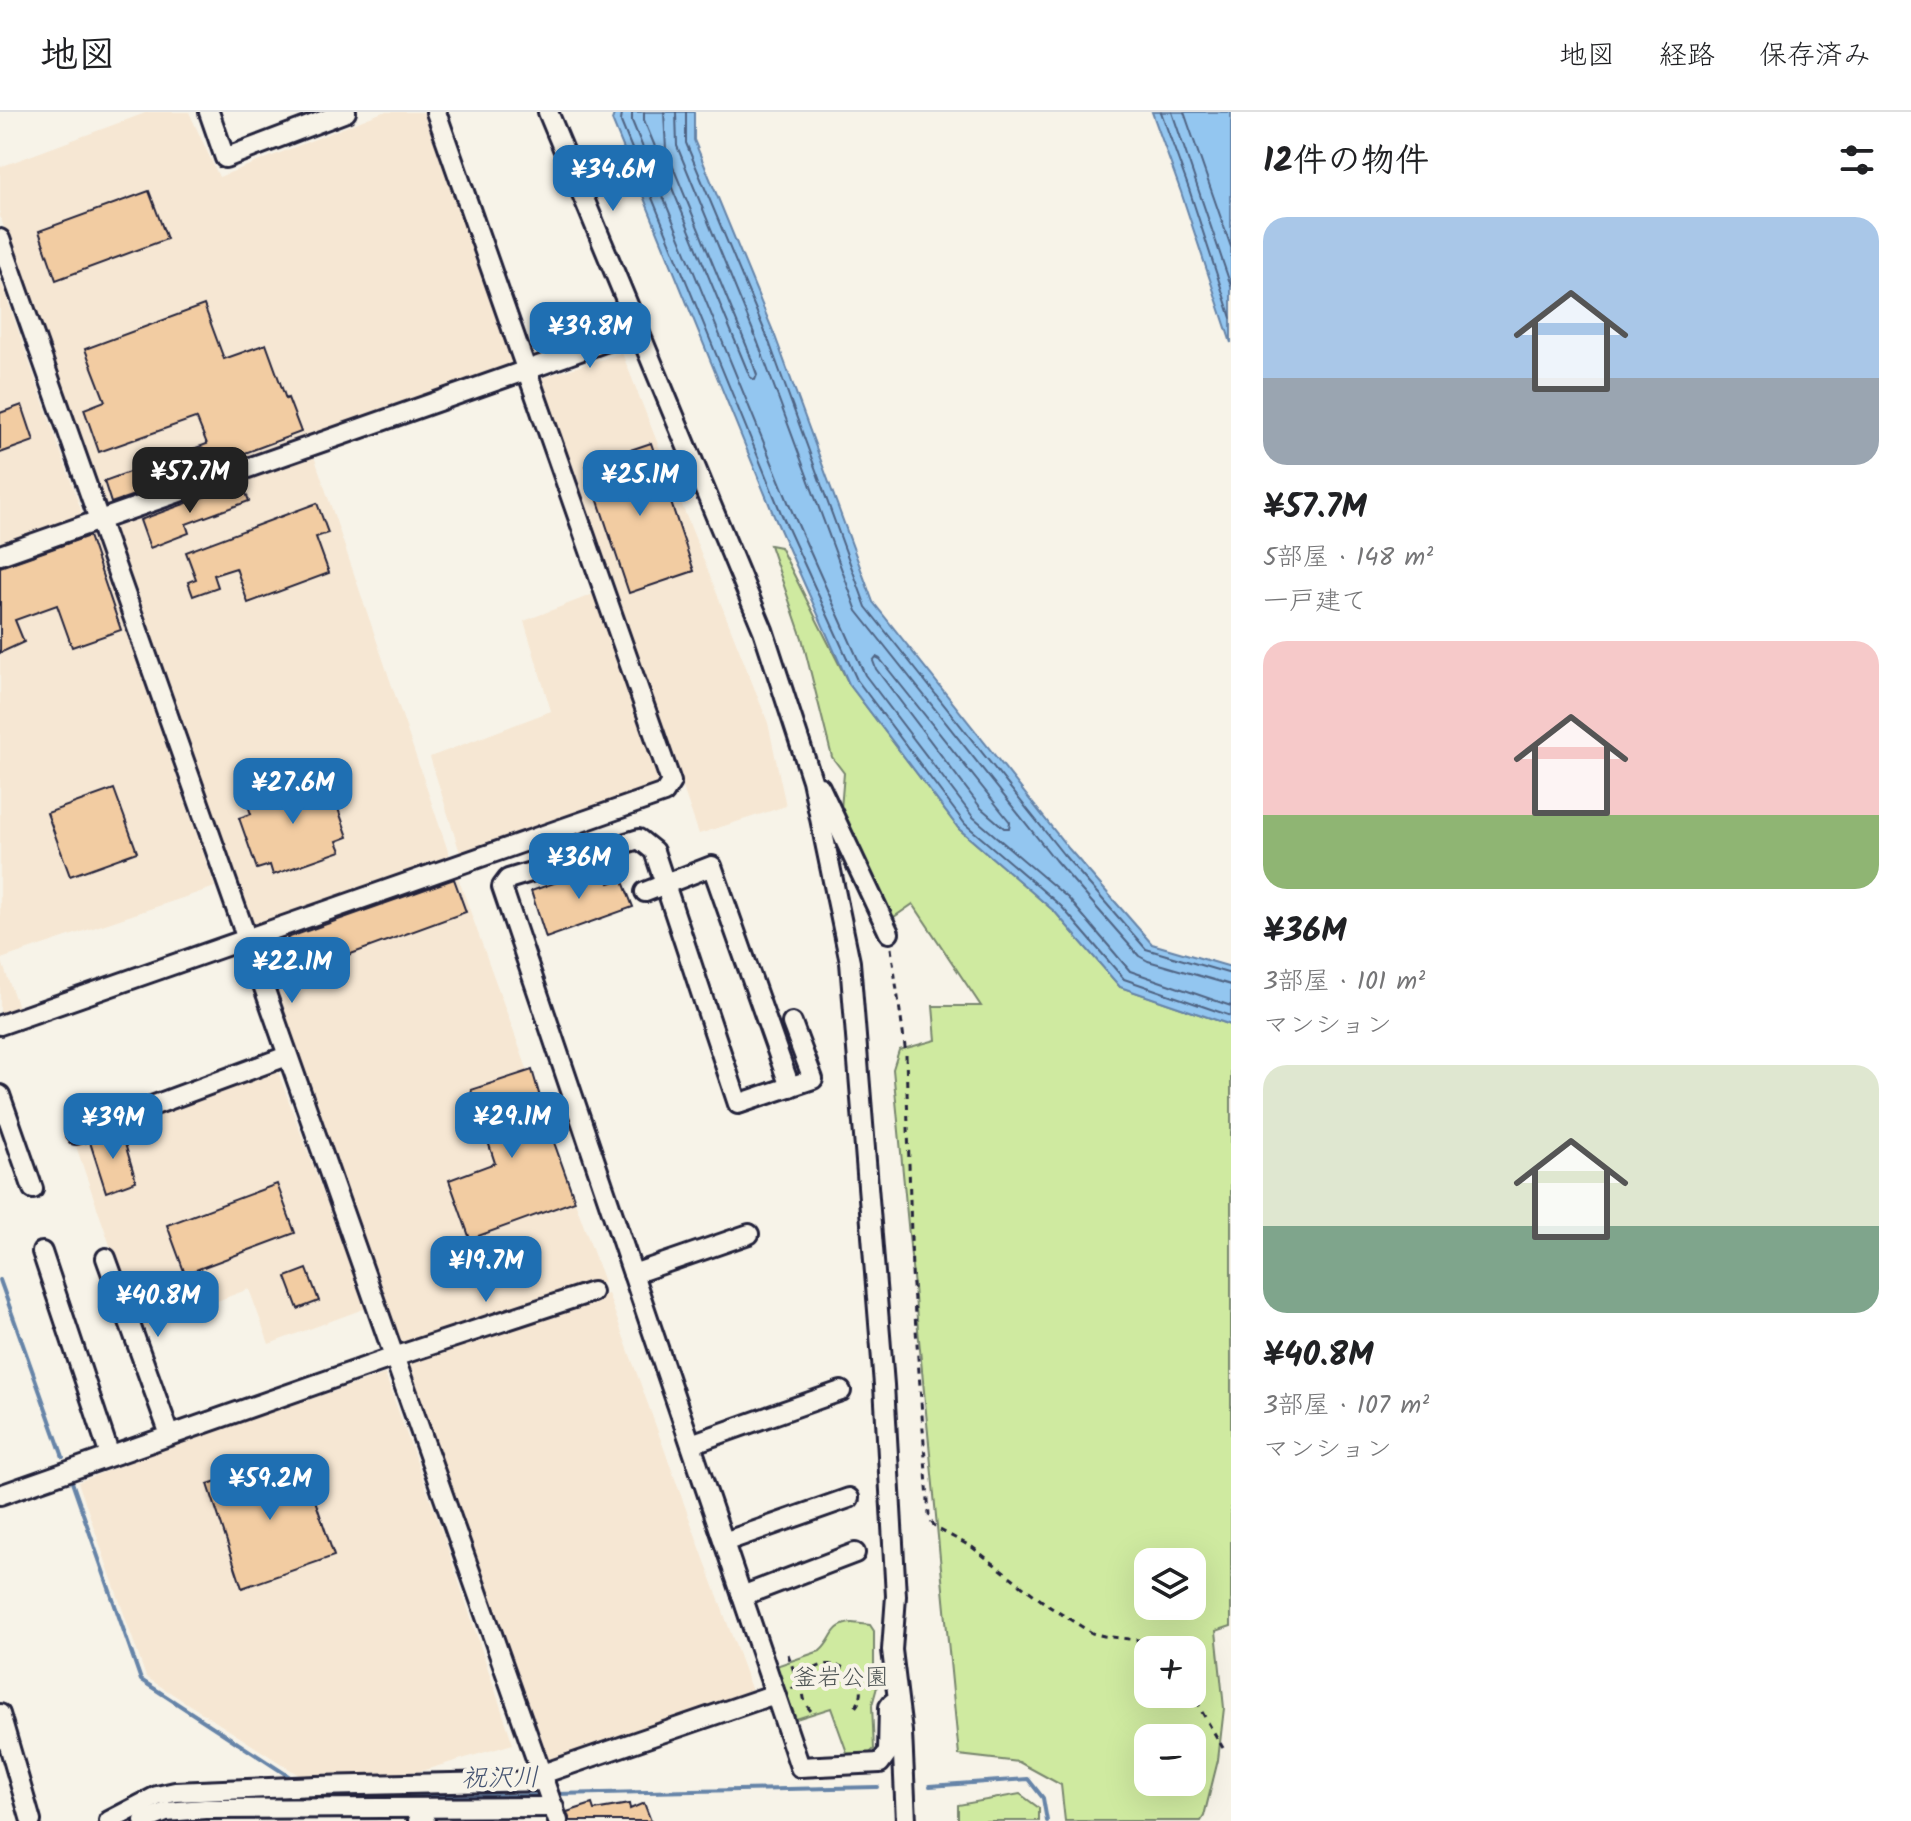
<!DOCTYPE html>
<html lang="ja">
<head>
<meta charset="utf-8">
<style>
  body { margin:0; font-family:Kalam,"Klee One",sans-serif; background:#f2f2f2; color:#202124; height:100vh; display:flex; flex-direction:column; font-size:30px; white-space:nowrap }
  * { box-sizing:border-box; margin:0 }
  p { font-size:26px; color:#757577 }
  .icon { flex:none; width:44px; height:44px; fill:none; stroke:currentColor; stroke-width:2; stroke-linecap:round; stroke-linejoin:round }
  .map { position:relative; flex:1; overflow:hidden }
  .drawer { display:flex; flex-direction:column; background:#fff; width:680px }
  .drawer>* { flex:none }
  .fabs { position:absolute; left:1134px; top:1436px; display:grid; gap:16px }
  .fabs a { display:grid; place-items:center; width:72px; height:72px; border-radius:16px; background:#fff; box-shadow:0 8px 32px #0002; font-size:40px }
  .price { position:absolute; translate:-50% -68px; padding:0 18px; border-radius:16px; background:#1f6fb2; color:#fff; font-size:26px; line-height:52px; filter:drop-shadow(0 2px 4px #0008) }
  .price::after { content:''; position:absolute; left:50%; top:48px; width:24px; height:18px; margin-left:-12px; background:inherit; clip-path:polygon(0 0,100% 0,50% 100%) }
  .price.selected { background:#222; color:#fff }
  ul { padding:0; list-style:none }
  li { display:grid; align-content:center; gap:16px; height:424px; padding:0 32px }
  li span { display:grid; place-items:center; height:248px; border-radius:24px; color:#555 }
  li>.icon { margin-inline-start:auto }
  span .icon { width:144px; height:144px; fill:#fffc; stroke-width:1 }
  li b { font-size:34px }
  h2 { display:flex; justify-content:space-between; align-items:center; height:96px; padding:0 32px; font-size:34px }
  header { display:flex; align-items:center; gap:48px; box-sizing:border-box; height:112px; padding:0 40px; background:#fff; border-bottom:2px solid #e0e0e0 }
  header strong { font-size:38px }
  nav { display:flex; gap:44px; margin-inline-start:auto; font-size:28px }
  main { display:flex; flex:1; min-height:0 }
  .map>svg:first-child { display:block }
  .built { fill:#f6e7d3 }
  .green { fill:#cfeaa0; stroke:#78866e; stroke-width:2; fill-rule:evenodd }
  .water { fill:#93c6f0; stroke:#6684a8; stroke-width:2 }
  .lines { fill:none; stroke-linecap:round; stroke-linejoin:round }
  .shore { stroke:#4f6483; stroke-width:2 }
  .stream { stroke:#6684a8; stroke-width:4 }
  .building { fill:#f2cca2; stroke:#22223b; stroke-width:2 }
  .minor-casing { stroke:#22223b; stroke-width:24 }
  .path { stroke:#22223b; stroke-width:3; stroke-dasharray:6 6; stroke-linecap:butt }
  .minor { stroke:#f7f3e8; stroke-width:18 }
  .labels { text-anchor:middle; stroke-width:8; stroke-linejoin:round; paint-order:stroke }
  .park-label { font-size:24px; fill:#4d5454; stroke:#f7f3e8 }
  .water-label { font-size:26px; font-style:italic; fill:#445371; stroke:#f7f3e8 }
</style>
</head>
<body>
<header>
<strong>地図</strong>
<nav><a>地図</a><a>経路</a><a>保存済み</a></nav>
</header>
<main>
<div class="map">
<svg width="1231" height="1709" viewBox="0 0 1231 1709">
  <rect width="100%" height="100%" fill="#f7f3e8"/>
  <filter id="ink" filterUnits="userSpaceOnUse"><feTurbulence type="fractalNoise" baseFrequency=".0125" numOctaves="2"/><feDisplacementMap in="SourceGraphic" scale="16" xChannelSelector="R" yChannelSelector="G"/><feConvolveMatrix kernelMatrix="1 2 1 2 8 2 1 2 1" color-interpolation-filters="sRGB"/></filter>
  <g filter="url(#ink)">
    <g class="built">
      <polygon points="148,0 189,0 219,65 383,0 424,0 513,252 103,398 0,104 0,55"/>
      <polygon points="0,166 84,406 0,436"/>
      <polygon points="622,241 768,611 786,694 699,722 541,266"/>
      <polygon points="314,344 451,748 250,820 107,412"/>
      <polygon points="92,420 215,775 1,847 20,901 0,908 0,454"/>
      <polygon points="596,481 663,673 461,744 430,645 551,599 524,509"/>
      <polygon points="456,760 604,1170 398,1238 255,833"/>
      <polygon points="277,957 366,1196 269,1232 249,1177 139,1218 76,1034"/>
      <polygon points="608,1182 753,1582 546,1656 405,1251"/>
      <polygon points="385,1262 444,1425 513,1632 394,1667 305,1667 146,1565 78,1370 185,1329"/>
    </g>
    <g class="green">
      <path d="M770,433L780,435L849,572L959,717L1055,800L1120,875L1231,913V1514L1216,1519L1224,1596L1218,1648L1204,1704L1201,1709H1065L1061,1673L1019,1650L959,1643L893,957L899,938L936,928L933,894H981L913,792L891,807L841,697L844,661L832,645L802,526ZM1148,1450H1192V1494H1148ZM1148,1538H1192V1582H1148ZM1148,1626H1192V1670H1148Z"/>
      <path d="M852,1511L870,1513L874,1519V1565L877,1575L872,1593L874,1637L869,1642L849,1646L831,1596L796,1607L776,1554L820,1539C834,1527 830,1513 852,1511Z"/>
      <polygon points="1020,1682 1039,1696 1039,1709 958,1709 958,1693"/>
    </g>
    <g class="water">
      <polygon points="615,0 694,0 694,28 775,224 873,490 1069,737 1152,832 1231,855 1231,913 1120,875 1055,800 959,717 849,572 774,404 612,8"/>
      <polygon points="1152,0 1231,0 1231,231 1181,80"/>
    </g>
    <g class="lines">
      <g class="shore">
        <polyline points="622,0 621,10 781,401 857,568 965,712 1061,794 1124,867 1231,904"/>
        <polyline points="632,0 632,9 791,397 865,563 973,705 1068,786 1130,859 1231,894"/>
        <polyline points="644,0 644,8 750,265 755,268 757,263 747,235 666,38 664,0"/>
        <polyline points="676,0 677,34 758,231 857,499 1055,748 1139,844 1148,849 1231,873"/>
        <polyline points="686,0 686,31 768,227 866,495 1063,742 1146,837 1231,862"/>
        <polyline points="1161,0 1189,77 1231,206"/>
        <polyline points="1172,0 1231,174"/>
        <polyline points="1184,0 1231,135"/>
        <polygon points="876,545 880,547 1010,710 1009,716 1004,716 981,696 876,557 873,549"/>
      </g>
      <g class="stream">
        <polyline points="0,1168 63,1345"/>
        <polyline points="72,1370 141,1568 293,1667"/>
        <polyline points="930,1674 1028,1667 1043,1686 1047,1709"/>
        <polyline points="556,1682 878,1675"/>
        <polyline points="232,1688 543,1683"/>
        <polyline points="172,1689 199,1689"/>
      </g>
    </g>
    <g class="building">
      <polygon points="149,79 167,127 56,168 39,119"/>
      <polygon points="204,193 224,247 266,232 286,287 288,286 301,320 202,357 203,359 111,391 104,369 207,332 197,307 195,306 99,340 84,297 105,289 85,237"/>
      <polygon points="22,293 34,329 0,341 0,301"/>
      <polygon points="651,331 694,459 629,481 586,353"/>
      <polygon points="242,371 249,389 186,412 189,421 150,436 140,408"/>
      <polygon points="317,391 328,421 316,425 329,461 248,491 236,456 214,463 218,475 193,484 188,470 196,467 186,440"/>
      <polygon points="89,424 121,518 72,535 57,493 15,508 24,530 0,541 0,455"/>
      <polygon points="313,663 319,678 330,674 348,725 337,729 341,739 273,763 270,753 257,757 239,706 251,702 246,688"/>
      <polygon points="114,677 137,740 70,764 47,701"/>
      <polygon points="602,754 609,771 622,767 633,795 546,826 531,779"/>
      <polygon points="454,767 466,800 299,861 287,826"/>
      <polygon points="532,958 551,1022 575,1089 470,1127 449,1068 495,1051 471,978"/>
      <polygon points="121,1018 136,1069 106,1080 90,1030"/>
      <polygon points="277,1072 295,1121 185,1162 167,1113"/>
      <polygon points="307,1157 319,1189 298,1197 286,1165"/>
      <polygon points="280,1348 285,1363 304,1356 334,1444 242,1476 208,1372"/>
      <polygon points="644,1691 651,1709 570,1709 567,1700 592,1692 594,1698 629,1692 630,1697"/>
    </g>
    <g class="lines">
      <g class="minor-casing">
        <g id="minor">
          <polyline points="209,0 225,46 346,0"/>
          <polyline points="548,0 763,518 812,668 850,850 884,1273 896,1484 892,1538 902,1620 906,1709"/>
          <polyline points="0,127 558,1709"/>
          <polyline points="0,443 527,258 638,218"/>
          <polyline points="820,675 889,821"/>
          <polyline points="645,780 712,754 790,975"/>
          <polyline points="792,911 813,967 738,992 654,739 639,727 508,767 502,775 800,1655 880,1651 888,1640 889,1595 892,1591"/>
          <polyline points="0,913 664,681 671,670 436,0"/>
          <polyline points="0,983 33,1077"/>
          <polyline points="76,1022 287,944"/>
          <polyline points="42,1140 110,1344"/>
          <polyline points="106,1146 170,1323"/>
          <polyline points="633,1162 749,1122"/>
          <polyline points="691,1332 841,1279"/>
          <polyline points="0,1383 394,1245 592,1180"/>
          <polyline points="724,1430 849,1386"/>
          <polyline points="742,1484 855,1441"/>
          <polyline points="0,1602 31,1709"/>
          <polyline points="542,1662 775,1582"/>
          <polyline points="109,1709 157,1684 175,1680 316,1674 545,1669"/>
          <polyline points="144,1709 166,1700 205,1697 554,1695"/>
          <polyline points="418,1709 425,1709"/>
        </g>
      </g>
      <g class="path">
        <polyline points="891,836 906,942 912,1160 929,1403 932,1411 938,1417 972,1435 1050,1495 1092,1521 1104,1524 1145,1529 1161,1538"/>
        <polyline points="788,1542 799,1574 790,1577"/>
        <polyline points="1192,1578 1202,1600 1223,1636"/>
        <path d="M811,1599C805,1592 802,1585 804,1575C813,1529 884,1562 854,1597"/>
      </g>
      <use href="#minor" class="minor"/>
    </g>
  </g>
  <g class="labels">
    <g class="park-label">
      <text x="841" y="1573">釜岩公園</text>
    </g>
    <g class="water-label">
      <text transform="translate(500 1665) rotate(-1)" y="9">祝沢川</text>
    </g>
  </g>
</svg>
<div class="fabs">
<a><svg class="icon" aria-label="layers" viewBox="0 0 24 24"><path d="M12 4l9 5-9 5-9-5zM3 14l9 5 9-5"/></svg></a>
<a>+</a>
<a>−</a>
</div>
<b class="price" style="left:613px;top:101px">¥34.6M</b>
<b class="price" style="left:590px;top:258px">¥39.8M</b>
<b class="price selected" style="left:190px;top:403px">¥57.7M</b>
<b class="price" style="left:640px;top:406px">¥25.1M</b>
<b class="price" style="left:293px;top:714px">¥27.6M</b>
<b class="price" style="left:579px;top:789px">¥36M</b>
<b class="price" style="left:292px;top:893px">¥22.1M</b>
<b class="price" style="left:512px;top:1048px">¥29.1M</b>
<b class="price" style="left:113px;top:1049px">¥39M</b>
<b class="price" style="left:486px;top:1192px">¥19.7M</b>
<b class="price" style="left:158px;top:1227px">¥40.8M</b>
<b class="price" style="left:270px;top:1410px">¥59.2M</b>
</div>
<section class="drawer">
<h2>12件の物件<svg class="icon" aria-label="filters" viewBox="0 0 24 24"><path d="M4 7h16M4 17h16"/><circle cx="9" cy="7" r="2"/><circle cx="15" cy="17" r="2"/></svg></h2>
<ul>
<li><span style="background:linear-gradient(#a9c7e8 65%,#9aa5b1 0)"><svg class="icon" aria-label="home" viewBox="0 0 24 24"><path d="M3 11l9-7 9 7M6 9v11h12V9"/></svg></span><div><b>¥57.7M</b><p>5部屋 · 148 m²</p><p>一戸建て</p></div></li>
<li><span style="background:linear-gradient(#f6c9c9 70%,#8fb573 0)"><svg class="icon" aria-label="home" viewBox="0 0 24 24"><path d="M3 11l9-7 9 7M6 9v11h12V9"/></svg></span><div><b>¥36M</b><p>3部屋 · 101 m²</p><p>マンション</p></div></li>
<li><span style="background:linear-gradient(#dfe7d0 65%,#7fa58c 0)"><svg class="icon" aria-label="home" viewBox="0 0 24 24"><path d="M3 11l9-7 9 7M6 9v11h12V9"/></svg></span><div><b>¥40.8M</b><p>3部屋 · 107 m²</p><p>マンション</p></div></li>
</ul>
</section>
</main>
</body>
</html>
